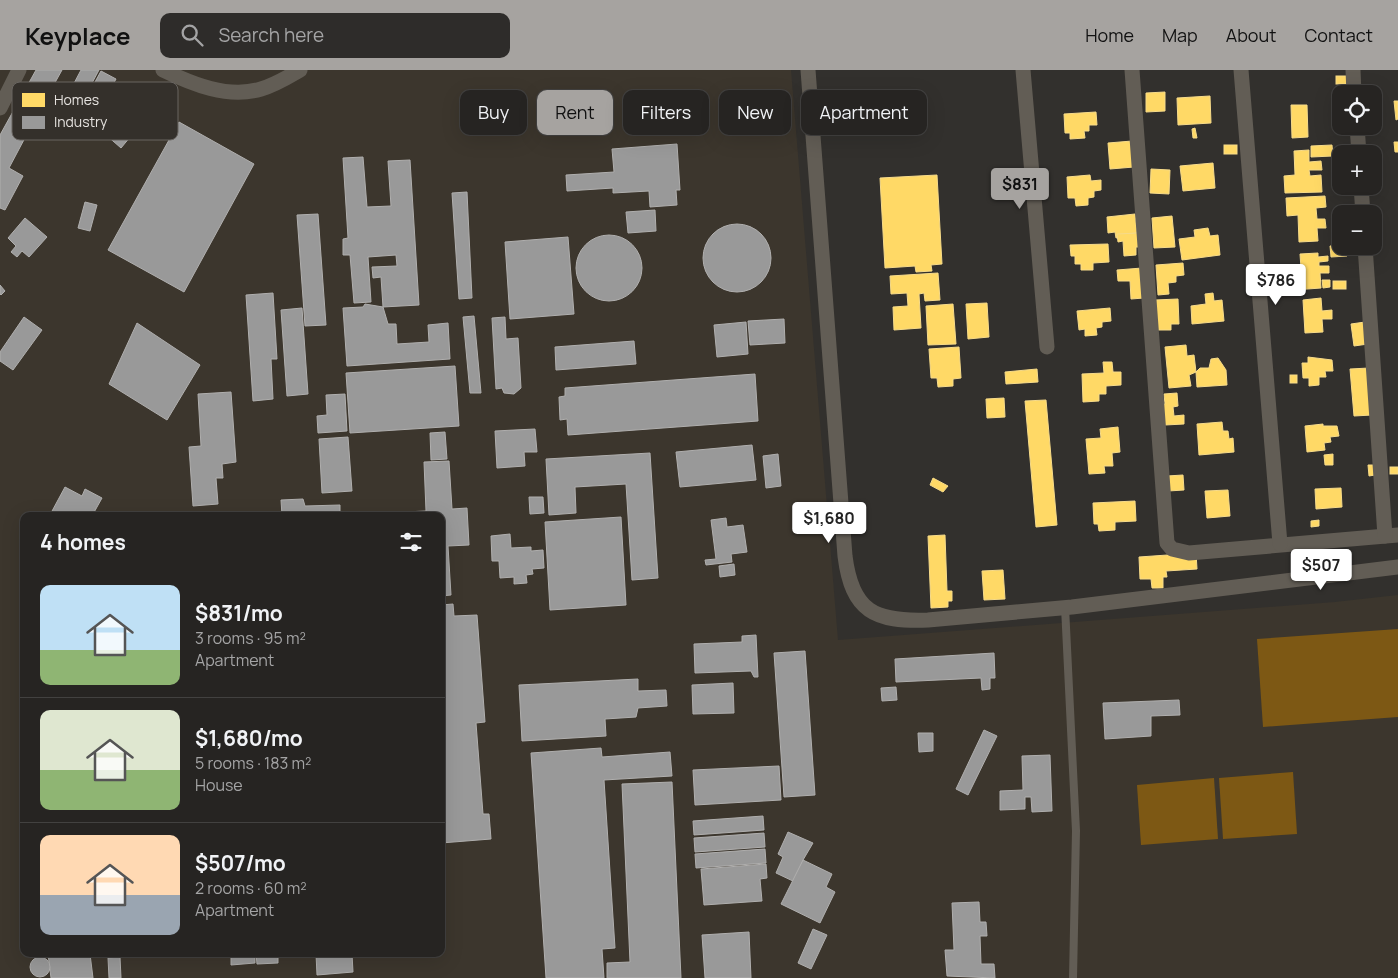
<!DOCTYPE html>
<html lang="en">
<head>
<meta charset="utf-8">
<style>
  body { margin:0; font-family:Manrope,sans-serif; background:#2e2c2a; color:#f1f3f6; height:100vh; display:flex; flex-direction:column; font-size:19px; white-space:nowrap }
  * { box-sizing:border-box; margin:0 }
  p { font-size:16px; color:#a4a4a5 }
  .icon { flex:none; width:28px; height:28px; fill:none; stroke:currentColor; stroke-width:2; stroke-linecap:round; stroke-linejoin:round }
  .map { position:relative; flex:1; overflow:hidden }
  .details { position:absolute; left:20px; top:442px; width:425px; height:445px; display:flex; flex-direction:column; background:#262422; border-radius:10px; box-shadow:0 5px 20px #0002,0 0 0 1px #424140 }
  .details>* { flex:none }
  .hud { position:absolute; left:460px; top:20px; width:475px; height:45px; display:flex; gap:10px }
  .controls { position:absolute; left:1332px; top:15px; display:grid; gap:10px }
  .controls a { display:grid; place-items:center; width:50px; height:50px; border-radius:10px; background:#262422; box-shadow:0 5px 20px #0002,0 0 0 1px #424140; font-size:25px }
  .price { position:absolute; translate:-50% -42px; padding:0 11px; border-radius:5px; background:#fff; color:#222; font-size:16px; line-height:32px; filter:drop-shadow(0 1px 2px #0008) }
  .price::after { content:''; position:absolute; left:50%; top:30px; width:15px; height:11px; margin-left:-8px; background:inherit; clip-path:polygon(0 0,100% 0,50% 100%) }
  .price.current { background:#a6a3a0; color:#111 }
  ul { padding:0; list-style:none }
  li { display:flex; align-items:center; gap:15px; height:125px; padding:0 20px }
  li+li { border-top:1px solid #424140 }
  li span { display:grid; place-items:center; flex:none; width:140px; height:100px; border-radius:10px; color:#555 }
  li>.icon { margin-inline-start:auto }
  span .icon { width:60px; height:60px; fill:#fffc; stroke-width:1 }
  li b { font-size:21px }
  h2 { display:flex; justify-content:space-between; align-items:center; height:60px; padding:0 20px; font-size:21px }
  .chip { padding:0 18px; border-radius:10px; background:#262422; box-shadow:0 5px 20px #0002,0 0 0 1px #424140; font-size:18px; line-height:45px }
  .chip.current { background:#a6a3a0; color:#111 }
  header { display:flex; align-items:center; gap:30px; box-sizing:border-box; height:70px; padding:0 25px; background:#a6a3a0; color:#111 }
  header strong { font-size:24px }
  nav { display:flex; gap:28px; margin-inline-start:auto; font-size:18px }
  .search { width:350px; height:45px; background:#2e2c2a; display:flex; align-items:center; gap:12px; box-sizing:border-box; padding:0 18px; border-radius:10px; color:#a4a4a5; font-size:19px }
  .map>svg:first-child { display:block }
  .built { fill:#3c362d; fill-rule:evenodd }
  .water { fill:#7d5814 }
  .homes { fill:#ffd966; stroke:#f7db8a }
  .industry { fill:#999; stroke:#b0afae }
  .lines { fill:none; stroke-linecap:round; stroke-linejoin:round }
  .service { stroke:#625d55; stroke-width:8 }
  .minor { stroke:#625d55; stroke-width:15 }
  .key { fill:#34302b; stroke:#696561; stroke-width:1 }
  .key-label { font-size:14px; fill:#e4e1de }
</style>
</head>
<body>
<header>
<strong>Keyplace</strong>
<div class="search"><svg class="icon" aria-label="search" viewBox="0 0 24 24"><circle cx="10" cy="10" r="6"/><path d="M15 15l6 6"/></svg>Search here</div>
<nav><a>Home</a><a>Map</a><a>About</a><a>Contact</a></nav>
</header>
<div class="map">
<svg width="1398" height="908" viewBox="0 0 1398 908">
  <rect width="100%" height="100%" fill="#32302d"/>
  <path class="built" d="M0,0H791L838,570L1335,532L1398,525V908H0ZM24,446H441V884H24Z"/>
  <g class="water">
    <polygon points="1398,559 1398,647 1263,657 1257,569"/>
    <polygon points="1293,702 1297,764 1223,769 1219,708"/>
    <polygon points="1214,708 1218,769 1141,775 1137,715"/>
  </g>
  <g class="homes">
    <rect x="1336" y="6" width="12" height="8"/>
    <polygon points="1165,22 1165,41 1146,42 1146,23"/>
    <polygon points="1210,26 1211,53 1178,55 1177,28"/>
    <polygon points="1394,31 1398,31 1398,49 1396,50"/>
    <polygon points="1291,35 1307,35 1308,67 1292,68"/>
    <polygon points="1096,42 1097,55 1089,55 1089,61 1084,61 1085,68 1070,69 1070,63 1065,63 1064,44"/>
    <polygon points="1195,58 1197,68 1193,68 1192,59"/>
    <polygon points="1132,71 1134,97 1110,99 1108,73"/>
    <polygon points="1394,72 1398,72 1398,82 1395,82"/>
    <rect x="1224" y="75" width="13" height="9"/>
    <polygon points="1332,75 1333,86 1311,87 1311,76"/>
    <polygon points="1309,80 1309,92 1321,91 1322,100 1309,100 1310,106 1321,105 1322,122 1285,123 1284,106 1295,105 1294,81"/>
    <polygon points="1213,93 1215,118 1183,121 1180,96"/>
    <polygon points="1151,99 1170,100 1169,124 1150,123"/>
    <polygon points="937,105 942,194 931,195 932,201 916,202 915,196 885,198 880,108"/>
    <polygon points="1090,105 1091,111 1101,110 1101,120 1094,121 1094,127 1088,128 1088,135 1076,136 1075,128 1068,128 1067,107"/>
    <polygon points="1325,126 1326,137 1316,138 1317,149 1325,149 1326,158 1317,158 1318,171 1299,172 1298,145 1287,146 1286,128"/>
    <polygon points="1135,144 1137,163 1124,164 1123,167 1116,168 1115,162 1108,163 1107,147"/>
    <polygon points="1172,146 1175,177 1154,178 1152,148"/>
    <polygon points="1208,158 1210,166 1218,165 1220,185 1182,190 1179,169 1195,167 1194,160"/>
    <polygon points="1139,163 1140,177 1136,177 1136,185 1124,186 1123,171 1118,172 1117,164"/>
    <polygon points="1108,174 1109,192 1093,193 1093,200 1081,200 1081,194 1075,194 1075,186 1071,186 1070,175"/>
    <polygon points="1341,175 1347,176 1347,186 1331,187 1330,176"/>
    <polygon points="1318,183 1318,187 1328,186 1328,191 1319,192 1319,196 1329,196 1329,203 1320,203 1321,218 1294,220 1293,214 1302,213 1300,184"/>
    <polygon points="1183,193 1184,205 1176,206 1176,212 1168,213 1169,224 1158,225 1156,195"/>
    <polygon points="1142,198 1144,228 1131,229 1130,211 1118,211 1117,200"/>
    <polygon points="938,203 940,230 925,231 924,223 919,224 921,258 894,260 893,237 908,236 907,223 891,224 890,206"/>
    <polygon points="1322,210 1330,210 1330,217 1323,218"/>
    <rect x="1333" y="211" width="13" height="8"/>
    <polygon points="1213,223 1214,231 1222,230 1224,251 1192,254 1191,236 1206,234 1205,224"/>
    <polygon points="1321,228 1322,241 1332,240 1332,249 1322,249 1323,262 1305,263 1303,230"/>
    <polygon points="1178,229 1179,254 1171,254 1171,260 1156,260 1155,230"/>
    <polygon points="987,233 989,267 968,269 966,234"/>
    <polygon points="953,234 956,274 928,275 926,236"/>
    <polygon points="1110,238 1111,251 1102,252 1102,257 1096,258 1097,265 1085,266 1085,259 1079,260 1077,241"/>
    <polygon points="1365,252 1368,274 1354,276 1351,254"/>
    <polygon points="1186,275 1187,286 1194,285 1196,302 1189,305 1191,316 1169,318 1165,277"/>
    <polygon points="959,277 961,308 953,309 953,316 938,317 937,308 931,308 929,279"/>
    <polygon points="1308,287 1332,290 1333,301 1325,301 1326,307 1319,307 1319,315 1309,316 1309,308 1303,308 1302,293 1308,293"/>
    <polygon points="1218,288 1226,300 1227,315 1197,317 1196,302 1200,298 1209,298 1211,289"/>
    <polygon points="1103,292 1112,292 1113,302 1121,302 1121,315 1106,316 1106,324 1099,324 1099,331 1083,332 1082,304 1104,303"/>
    <polygon points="1369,298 1372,345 1354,346 1350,299"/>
    <polygon points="1037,299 1038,312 1006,314 1005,302"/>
    <rect x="1290" y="305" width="7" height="8"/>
    <polygon points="1177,323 1178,336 1173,337 1174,346 1184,345 1184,354 1165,355 1159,334 1165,334 1164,324"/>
    <polygon points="1004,328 1005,347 987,348 986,329"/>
    <polygon points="1046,330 1057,455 1036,457 1025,331"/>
    <polygon points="1222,352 1223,361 1228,361 1229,369 1233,368 1234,382 1199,385 1197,354"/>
    <polygon points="1323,354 1323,356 1337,356 1339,366 1330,367 1331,372 1324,373 1325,380 1307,382 1305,356"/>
    <polygon points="1118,357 1120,382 1112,383 1113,396 1104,396 1105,403 1089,404 1086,369 1101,368 1100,359"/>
    <polygon points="1333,384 1333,395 1325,395 1324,385"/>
    <polygon points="1368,395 1374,395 1375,405 1369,406"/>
    <rect x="1390" y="397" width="8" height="7"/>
    <polygon points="1183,405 1184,420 1168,421 1167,406"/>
    <polygon points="933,408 948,416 943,422 930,415"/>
    <polygon points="1341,418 1342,437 1316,439 1315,419"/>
    <polygon points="1228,420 1230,446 1207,448 1205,421"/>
    <polygon points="1135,431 1136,451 1115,452 1115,460 1099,461 1098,454 1094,454 1093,433"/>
    <polygon points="1319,450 1319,456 1311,457 1311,451"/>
    <polygon points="945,465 947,521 952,521 952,531 948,531 948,537 931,538 928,466"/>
    <polygon points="1196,483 1197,499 1166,501 1167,507 1163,507 1163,518 1152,518 1151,509 1140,509 1139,487"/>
    <polygon points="1003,500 1005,529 984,530 982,501"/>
  </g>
  <g class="industry">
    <polygon points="36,0 62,0 52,18 58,21 52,33 46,30 43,35 69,49 63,60 37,46 32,55 40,59 35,68 27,64 9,98 23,106 5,140 0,138 0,65"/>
    <polygon points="81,0 99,0 85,26 71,19"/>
    <polygon points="101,1 116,9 110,20 95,12"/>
    <polygon points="116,35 140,55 121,78 97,57"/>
    <polygon points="179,52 254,94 184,222 108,180"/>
    <polygon points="677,74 680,120 676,120 677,135 650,137 649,121 613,123 613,118 567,121 566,105 614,102 612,79"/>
    <polygon points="363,87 367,137 391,136 388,91 410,90 419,235 383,237 381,207 373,208 372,197 397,196 396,185 368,187 371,232 354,233 350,185 343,185 343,169 348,168 343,88"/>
    <polygon points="467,122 472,228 459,229 452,123"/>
    <polygon points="85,132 97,135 90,161 78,158"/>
    <polygon points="655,140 656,161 628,163 626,142"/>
    <polygon points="318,144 326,255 305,256 297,145"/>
    <polygon points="25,148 47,167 29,187 22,181 17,187 11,182 16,176 8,168"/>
    <circle cx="737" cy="188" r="34"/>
    <circle cx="609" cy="198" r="33"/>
    <polygon points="568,167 574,244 510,249 505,172"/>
    <polygon points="0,215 5,221 1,225 0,224"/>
    <polygon points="273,223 277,289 271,289 273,329 253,331 246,225"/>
    <polygon points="365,234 383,237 388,254 396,254 397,274 429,272 428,255 448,253 450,289 347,296 343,238 363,237"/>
    <polygon points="302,238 308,324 287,326 281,240"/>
    <polygon points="474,246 481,323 470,323 463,247"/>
    <polygon points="24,247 42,260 13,300 0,291 0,282"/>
    <polygon points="505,247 506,269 518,268 521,318 514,324 504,323 502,318 496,319 492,248"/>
    <polygon points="784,249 785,273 750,275 748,251"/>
    <polygon points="746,252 748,284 717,287 714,255"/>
    <polygon points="137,253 200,295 167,350 109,314"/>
    <polygon points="634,271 636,294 556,300 555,277"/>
    <polygon points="455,296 459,356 350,363 346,303"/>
    <polygon points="755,304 758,351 568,365 567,349 560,350 559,327 565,326 565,318"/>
    <polygon points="231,322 236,392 222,394 223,408 216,408 218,434 193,436 189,377 201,376 198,324"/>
    <polygon points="345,324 347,361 318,363 317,346 327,345 326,325"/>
    <polygon points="535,359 537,382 524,382 525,396 497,398 495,361"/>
    <polygon points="445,362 447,389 431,390 430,363"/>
    <polygon points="348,367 352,421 322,423 319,369"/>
    <polygon points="752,375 756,410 680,417 676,382"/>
    <polygon points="650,383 658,508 632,510 626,414 575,417 576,443 549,445 546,389"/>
    <polygon points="778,384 781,416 766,418 763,386"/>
    <polygon points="449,391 452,439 467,438 469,475 448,476 451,525 441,526 441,446 282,446 281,430 303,429 305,436 340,435 340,445 426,441 424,392"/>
    <polygon points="65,417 82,426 85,419 102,428 92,446 57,446 51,443"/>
    <polygon points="529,427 543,427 544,443 530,444"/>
    <polygon points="621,447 626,535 550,540 545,452"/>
    <polygon points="726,448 727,457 743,455 747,482 731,484 732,492 706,495 705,490 716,489 711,450"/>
    <polygon points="510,464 511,478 531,477 531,481 543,480 544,498 532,499 533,504 526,505 527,513 514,514 514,507 500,508 499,491 492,491 491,466"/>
    <polygon points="734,494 735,505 720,507 719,496"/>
    <polygon points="453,534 454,546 477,545 485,652 476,653 483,744 489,744 491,769 441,773 441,535"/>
    <polygon points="756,565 758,607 754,607 751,601 695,603 694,574 742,572 742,566"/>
    <polygon points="805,581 815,725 784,727 774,583"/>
    <polygon points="994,583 995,608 990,608 990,619 982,620 981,608 896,612 895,589"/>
    <polygon points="638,609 638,621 666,620 667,636 638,638 636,647 605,649 606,666 522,671 519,615"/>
    <polygon points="733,613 734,643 693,644 692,615"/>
    <polygon points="896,617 897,630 882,631 881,618"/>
    <polygon points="1179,630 1180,645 1151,646 1151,666 1105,669 1103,633"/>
    <polygon points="984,660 997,666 968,725 956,719"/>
    <polygon points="918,663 933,663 933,681 919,682"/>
    <polygon points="601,678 602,687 670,682 672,706 604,710 615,878 602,879 604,908 546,908 531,683"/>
    <polygon points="1050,685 1052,741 1032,742 1031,727 1025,727 1025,739 1000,740 1000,721 1023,720 1022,686"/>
    <polygon points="779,696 781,730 695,735 693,700"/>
    <polygon points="672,712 681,908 607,908 607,893 630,892 622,714"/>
    <polygon points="763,746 764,760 694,765 693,751"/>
    <polygon points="788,762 813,773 803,790 795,812 776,803 783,787 778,784"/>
    <polygon points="764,763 765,777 695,782 694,768"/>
    <polygon points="765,779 766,793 696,798 695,784"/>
    <polygon points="803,790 832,804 826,817 835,822 820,853 781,834"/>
    <polygon points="766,794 767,808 760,809 762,831 704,835 701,799"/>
    <polygon points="979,832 980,852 986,852 987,866 980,866 981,894 994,894 995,908 947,906 945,880 954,880 952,833"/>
    <polygon points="813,859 827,865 811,899 798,893"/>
    <polygon points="749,862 751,908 705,908 702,865"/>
    <polygon points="48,884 90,884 93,908 51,908"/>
    <polygon points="231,884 255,884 255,893 231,895"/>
    <polygon points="256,884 278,884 278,893 257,894"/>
    <polygon points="316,884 352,884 353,902 317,905"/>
    <polygon points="120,887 121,908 109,908 108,888"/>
    <circle cx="40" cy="897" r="10"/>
  </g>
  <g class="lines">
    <polyline class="service" points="1065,537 1076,761 1073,908"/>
    <g class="minor">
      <path d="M163,0C192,14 228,29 261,19C275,15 288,7 300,0"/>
      <path d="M808,0L845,486C852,542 875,552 928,550L1072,537L1398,497"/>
      <polyline points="1023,0 1047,277"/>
      <polyline points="1132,0 1167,473 1172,479 1189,483 1398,465"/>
      <polyline points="1241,0 1280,474"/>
      <polyline points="1353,0 1354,24"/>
      <polyline points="0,38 19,0"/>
      <polyline points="1357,56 1359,84"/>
      <polyline points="1361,116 1363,144"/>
      <polyline points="1365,176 1385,466"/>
    </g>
  </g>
  <rect x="12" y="12" width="166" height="58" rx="8" class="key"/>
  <rect x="22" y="23" width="23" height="14" fill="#ffd966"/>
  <rect x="22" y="46" width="23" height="13" fill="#999"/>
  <g class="key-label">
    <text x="54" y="35">Homes</text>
    <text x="54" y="57">Industry</text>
  </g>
</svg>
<div class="controls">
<a><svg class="icon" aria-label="locate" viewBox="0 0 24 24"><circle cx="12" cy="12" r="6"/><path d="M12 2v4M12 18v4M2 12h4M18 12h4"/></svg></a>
<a>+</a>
<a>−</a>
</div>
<b class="price current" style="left:1020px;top:140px">$831</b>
<b class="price" style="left:1276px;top:236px">$786</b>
<b class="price" style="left:829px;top:474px">$1,680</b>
<b class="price" style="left:1321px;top:521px">$507</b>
<div class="hud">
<a class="chip">Buy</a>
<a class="chip current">Rent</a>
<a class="chip">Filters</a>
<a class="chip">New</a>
<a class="chip">Apartment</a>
</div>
<section class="details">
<h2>4 homes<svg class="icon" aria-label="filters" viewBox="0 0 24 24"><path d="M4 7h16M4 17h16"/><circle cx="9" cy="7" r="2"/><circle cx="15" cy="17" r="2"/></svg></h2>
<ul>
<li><span style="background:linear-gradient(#bfe0f5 65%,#8fb573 0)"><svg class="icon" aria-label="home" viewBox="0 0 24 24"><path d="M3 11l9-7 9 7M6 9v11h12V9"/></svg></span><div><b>$831/mo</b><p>3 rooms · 95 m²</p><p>Apartment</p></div></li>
<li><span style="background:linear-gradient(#dfe7d0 60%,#8fb573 0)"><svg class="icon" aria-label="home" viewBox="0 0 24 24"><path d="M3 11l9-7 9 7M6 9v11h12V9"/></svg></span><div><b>$1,680/mo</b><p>5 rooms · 183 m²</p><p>House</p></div></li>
<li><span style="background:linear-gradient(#ffd9b3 60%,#9aa5b1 0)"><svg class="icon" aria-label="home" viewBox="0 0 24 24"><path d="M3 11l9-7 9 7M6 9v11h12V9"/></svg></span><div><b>$507/mo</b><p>2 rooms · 60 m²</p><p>Apartment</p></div></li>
</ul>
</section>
</div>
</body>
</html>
